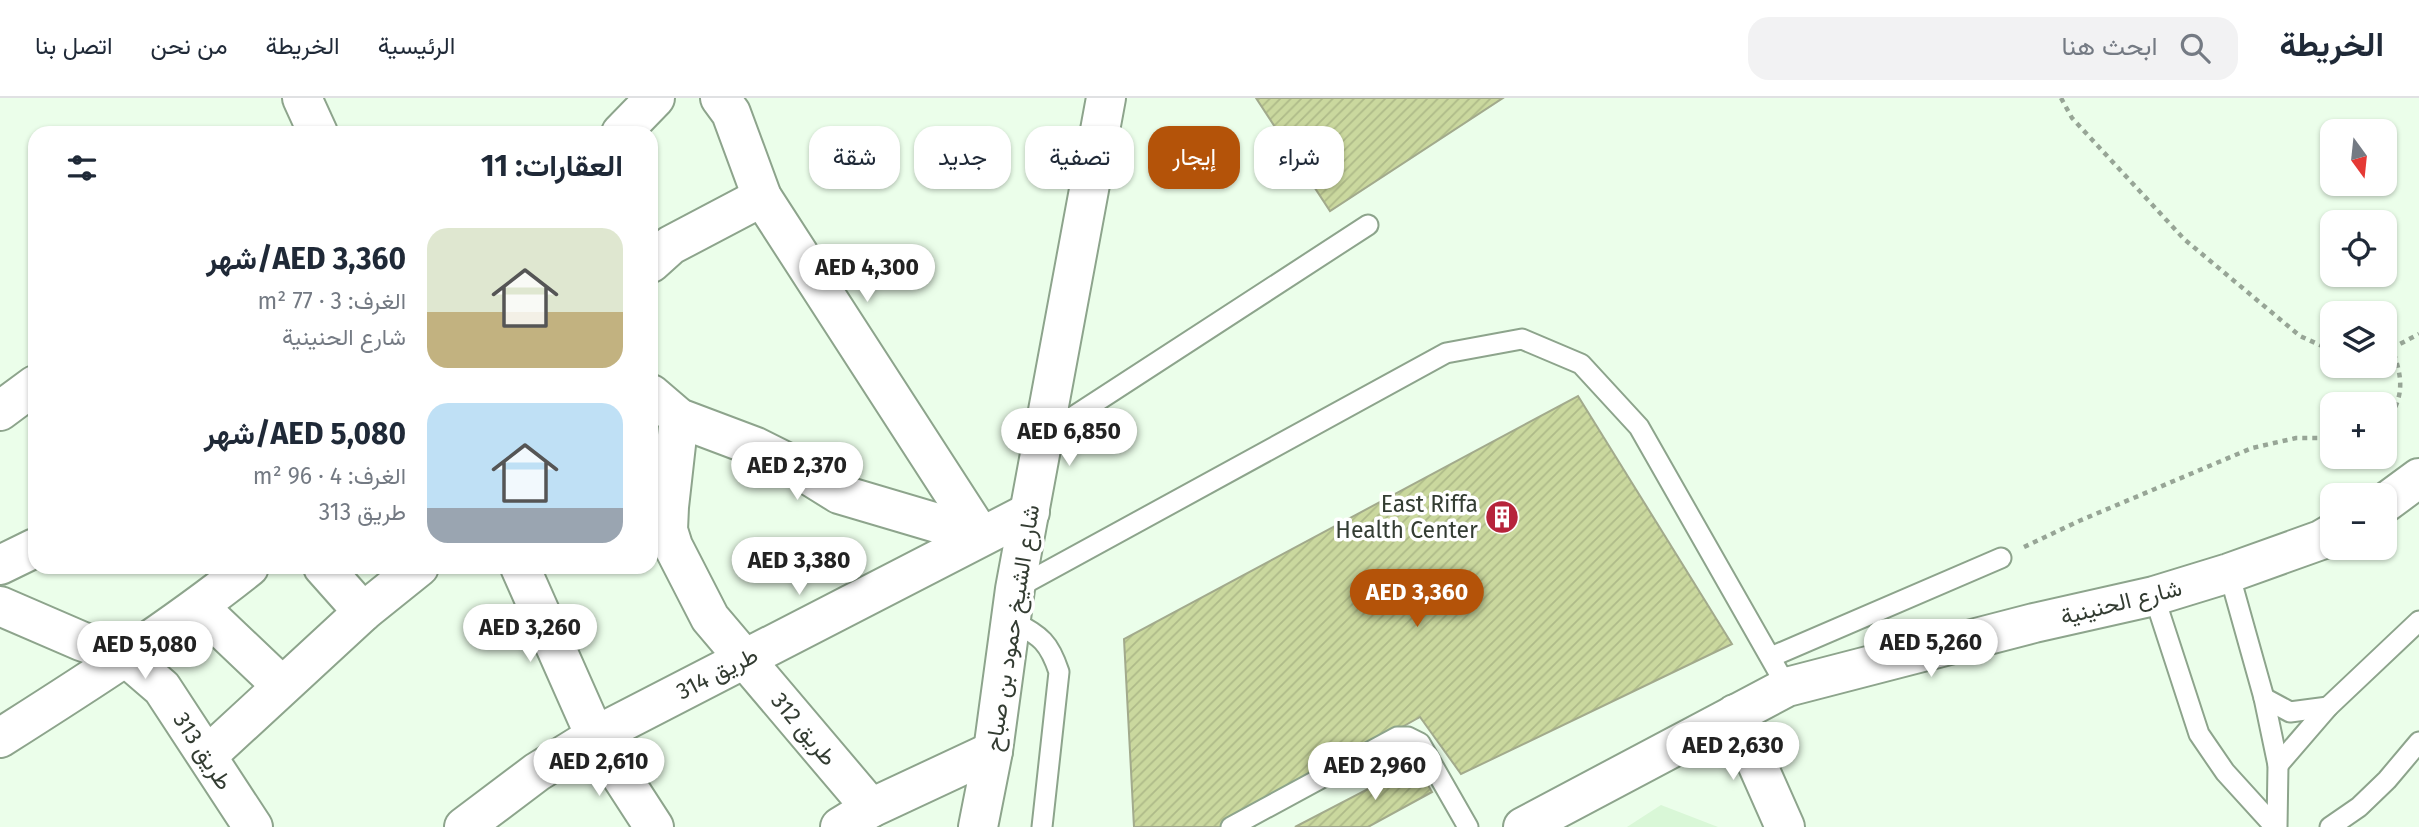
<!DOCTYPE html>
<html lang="ar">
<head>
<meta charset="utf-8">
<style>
  body { margin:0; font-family:"Fira Sans",Vazirmatn,sans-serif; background:#f2f2f3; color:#1f2937; direction:rtl; height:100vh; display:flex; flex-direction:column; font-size:26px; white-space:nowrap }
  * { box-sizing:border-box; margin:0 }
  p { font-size:23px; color:#747a83 }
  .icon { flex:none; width:38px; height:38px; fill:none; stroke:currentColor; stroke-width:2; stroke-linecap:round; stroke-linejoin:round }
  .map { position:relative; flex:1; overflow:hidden; direction:ltr }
  .sheet { position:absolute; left:28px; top:28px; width:630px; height:448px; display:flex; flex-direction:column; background:#fff; border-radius:21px; box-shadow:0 2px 5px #0004; direction:rtl }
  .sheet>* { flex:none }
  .top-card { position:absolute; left:679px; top:28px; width:665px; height:63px; direction:rtl; display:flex; gap:14px }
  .needle { width:46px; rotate:165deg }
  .tools { position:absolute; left:2320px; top:21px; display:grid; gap:14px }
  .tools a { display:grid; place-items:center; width:77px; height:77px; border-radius:14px; background:#fff; box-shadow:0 2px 5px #0004; font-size:35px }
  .price { position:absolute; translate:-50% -60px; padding:0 16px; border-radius:24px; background:#fff; color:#222; font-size:23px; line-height:46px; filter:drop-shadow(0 2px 4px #0008) }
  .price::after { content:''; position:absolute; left:50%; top:42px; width:21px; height:16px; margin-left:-10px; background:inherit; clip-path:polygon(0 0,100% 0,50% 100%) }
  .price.selected { background:#b45309; color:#fff }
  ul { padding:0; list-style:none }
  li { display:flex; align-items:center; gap:21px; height:175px; padding:0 35px }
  li span { display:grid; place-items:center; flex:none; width:196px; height:140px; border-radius:21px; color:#555 }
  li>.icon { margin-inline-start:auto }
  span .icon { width:84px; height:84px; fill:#fffc; stroke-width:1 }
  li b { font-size:30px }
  h2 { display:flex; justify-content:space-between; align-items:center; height:84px; padding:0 35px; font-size:30px }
  .chip { padding:0 24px; border-radius:21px; background:#fff; box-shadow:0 2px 5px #0004; font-size:24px; line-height:63px }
  .chip.selected { background:#b45309; color:#fff }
  header { display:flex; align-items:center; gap:42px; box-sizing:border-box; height:98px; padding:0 35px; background:#fff; border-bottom:2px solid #e0e1e3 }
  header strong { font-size:33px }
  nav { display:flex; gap:38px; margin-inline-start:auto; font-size:24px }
  .search { width:490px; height:63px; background:#f2f2f3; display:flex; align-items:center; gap:18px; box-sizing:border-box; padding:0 24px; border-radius:21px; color:#747a83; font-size:26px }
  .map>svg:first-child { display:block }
  .built { fill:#d9f7d7 }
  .building { fill:url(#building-hatch); stroke:#a2aa8c; stroke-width:2 }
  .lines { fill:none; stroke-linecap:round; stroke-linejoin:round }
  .lane-casing { stroke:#8da48c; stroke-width:23 }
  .street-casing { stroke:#8da48c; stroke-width:42 }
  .path { stroke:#97a596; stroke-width:4.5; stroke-dasharray:5 5; stroke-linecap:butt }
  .lane { stroke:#fff; stroke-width:19 }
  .street { stroke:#fff; stroke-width:38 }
  .labels { text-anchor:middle; stroke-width:7; stroke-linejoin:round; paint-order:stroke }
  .poi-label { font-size:23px; fill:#333c32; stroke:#fff; text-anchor:end }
  .street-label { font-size:23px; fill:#333c32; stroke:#fff }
</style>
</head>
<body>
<header>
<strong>الخريطة</strong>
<div class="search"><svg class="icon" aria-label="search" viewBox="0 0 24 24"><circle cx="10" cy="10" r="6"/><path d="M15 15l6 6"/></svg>ابحث هنا</div>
<nav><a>الرئيسية</a><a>الخريطة</a><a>من نحن</a><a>اتصل بنا</a></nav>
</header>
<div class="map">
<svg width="2419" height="729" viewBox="0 0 2419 729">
  <defs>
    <pattern id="building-hatch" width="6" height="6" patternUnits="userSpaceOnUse" patternTransform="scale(1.75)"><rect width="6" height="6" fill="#cad89e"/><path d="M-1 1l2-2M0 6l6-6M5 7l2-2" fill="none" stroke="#aeba89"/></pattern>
  </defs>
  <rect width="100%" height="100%" fill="#ebfeea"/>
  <polygon class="built" points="1661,707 1718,729 1627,729"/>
  <g class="building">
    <polygon points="1256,0 1503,0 1330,113"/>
    <polygon points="1578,298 1732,546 1461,676 1420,619 1223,729 1134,729 1124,541"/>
    <polygon points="1416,666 1432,694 1368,729 1295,729"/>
  </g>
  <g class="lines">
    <g class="lane-casing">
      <g id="lane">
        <polyline points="1045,337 1368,127"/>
        <polyline points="2229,475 2264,600 2278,667 2277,729"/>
        <polyline points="1015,491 1446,255 1522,241 1581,266 1639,329 1787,589"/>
        <polyline points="2154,498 2199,636 2225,674 2275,729"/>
        <path d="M1011,522C1039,538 1048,541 1059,574L1042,729"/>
        <polyline points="1771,559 2001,460"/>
        <polyline points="2264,600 2290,614 2328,609"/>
        <polyline points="2278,667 2328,609 2419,523"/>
        <polyline points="1231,729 1397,639 1408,639 1420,645 1468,729"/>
        <polyline points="2330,729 2359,709 2387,682 2419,644"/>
      </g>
    </g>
    <g class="street-casing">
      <g id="street">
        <polyline points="302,0 318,35"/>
        <polyline points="720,0 731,15 762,99 981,438"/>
        <polyline points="621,35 655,0"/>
        <polyline points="651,165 671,147 762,99"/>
        <polyline points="651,296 679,320 756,349 794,368 839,396 981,438"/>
        <polyline points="0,313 35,287"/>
        <polyline points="679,320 669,409 668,432 673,448 710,520 871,710"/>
        <polyline points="2385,405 2419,380"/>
        <polyline points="0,467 35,450"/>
        <polyline points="323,469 363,514"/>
        <polyline points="520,469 595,638 654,729"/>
        <polyline points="0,508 81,543 126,559 162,590 253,729"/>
        <polyline points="199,509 281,587"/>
        <polyline points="1735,616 1785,729"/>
        <path d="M0,640C85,586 170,532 249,469"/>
        <polyline points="208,657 363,514 419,469"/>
        <polyline points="464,729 537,674 595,638 1030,414"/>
        <polyline points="840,729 871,710 993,653"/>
        <polyline points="978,729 993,653 1015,491 1106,0"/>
        <polyline points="1523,729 1787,589 2034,525 2154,498 2229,475 2321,442 2333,435"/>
      </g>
    </g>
    <g class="path">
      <polyline points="2061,0 2072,20 2184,141 2300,238 2333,253"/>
      <path d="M2385,326C2405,299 2403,281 2392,250L2419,236"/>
      <polyline points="2024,449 2079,423 2252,350 2296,340 2333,340"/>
    </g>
    <use href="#lane" class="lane"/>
    <use href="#street" class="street"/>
  </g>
  <defs>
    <g id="building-disc" transform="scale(1.75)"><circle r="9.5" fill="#b6243b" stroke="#fff"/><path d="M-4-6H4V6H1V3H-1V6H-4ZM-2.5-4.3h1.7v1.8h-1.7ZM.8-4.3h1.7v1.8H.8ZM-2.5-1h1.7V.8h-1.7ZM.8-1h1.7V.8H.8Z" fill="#fff"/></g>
  </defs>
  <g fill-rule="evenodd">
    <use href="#building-disc" x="1502" y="419"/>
  </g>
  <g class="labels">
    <g class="poi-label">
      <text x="1478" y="414">East Riffa<tspan x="1478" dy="26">Health Center</tspan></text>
    </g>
    <g class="street-label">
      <text transform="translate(2121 504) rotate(-14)" y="8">شارع الحنينية</text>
      <text transform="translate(1012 530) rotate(-81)" y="8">شارع الشيخ حمود بن صباح</text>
      <text transform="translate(717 575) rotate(-27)" y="8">طريق 314</text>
      <text transform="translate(804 631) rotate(50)" y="8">طريق 312</text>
      <text transform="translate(203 653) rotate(57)" y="8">طريق 313</text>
    </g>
  </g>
</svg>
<div class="tools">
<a><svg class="needle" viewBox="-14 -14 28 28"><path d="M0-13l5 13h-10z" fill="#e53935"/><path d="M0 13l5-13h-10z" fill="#747a83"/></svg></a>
<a><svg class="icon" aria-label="locate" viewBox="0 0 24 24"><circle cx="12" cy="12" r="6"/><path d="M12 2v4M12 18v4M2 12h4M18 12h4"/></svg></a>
<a><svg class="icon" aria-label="layers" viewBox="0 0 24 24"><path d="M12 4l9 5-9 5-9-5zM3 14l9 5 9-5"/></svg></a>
<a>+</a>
<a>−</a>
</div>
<b class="price" style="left:867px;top:206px">AED 4,300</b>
<b class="price" style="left:1069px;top:370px">AED 6,850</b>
<b class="price" style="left:797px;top:404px">AED 2,370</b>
<b class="price" style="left:799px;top:499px">AED 3,380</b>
<b class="price selected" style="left:1417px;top:531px">AED 3,360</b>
<b class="price" style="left:530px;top:566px">AED 3,260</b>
<b class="price" style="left:1931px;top:581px">AED 5,260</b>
<b class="price" style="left:145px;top:583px">AED 5,080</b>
<b class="price" style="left:1733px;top:684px">AED 2,630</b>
<b class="price" style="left:599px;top:700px">AED 2,610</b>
<b class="price" style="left:1375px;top:704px">AED 2,960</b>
<div class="top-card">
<a class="chip">شراء</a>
<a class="chip selected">إيجار</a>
<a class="chip">تصفية</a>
<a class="chip">جديد</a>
<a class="chip">شقة</a>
</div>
<section class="sheet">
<h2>العقارات: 11<svg class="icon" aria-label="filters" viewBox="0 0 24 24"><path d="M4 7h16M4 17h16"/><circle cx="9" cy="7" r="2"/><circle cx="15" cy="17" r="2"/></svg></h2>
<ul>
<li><span style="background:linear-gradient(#dfe7d0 60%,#c2b280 0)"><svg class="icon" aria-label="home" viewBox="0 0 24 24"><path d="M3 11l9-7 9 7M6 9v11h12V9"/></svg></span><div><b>AED 3,360/شهر</b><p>الغرف: 3 · 77 m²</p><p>شارع الحنينية</p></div></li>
<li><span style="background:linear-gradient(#bfe0f5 75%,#9aa5b1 0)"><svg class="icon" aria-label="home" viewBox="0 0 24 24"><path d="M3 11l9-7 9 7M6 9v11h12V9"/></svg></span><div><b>AED 5,080/شهر</b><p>الغرف: 4 · 96 m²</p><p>طريق 313</p></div></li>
</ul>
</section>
</div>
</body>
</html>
